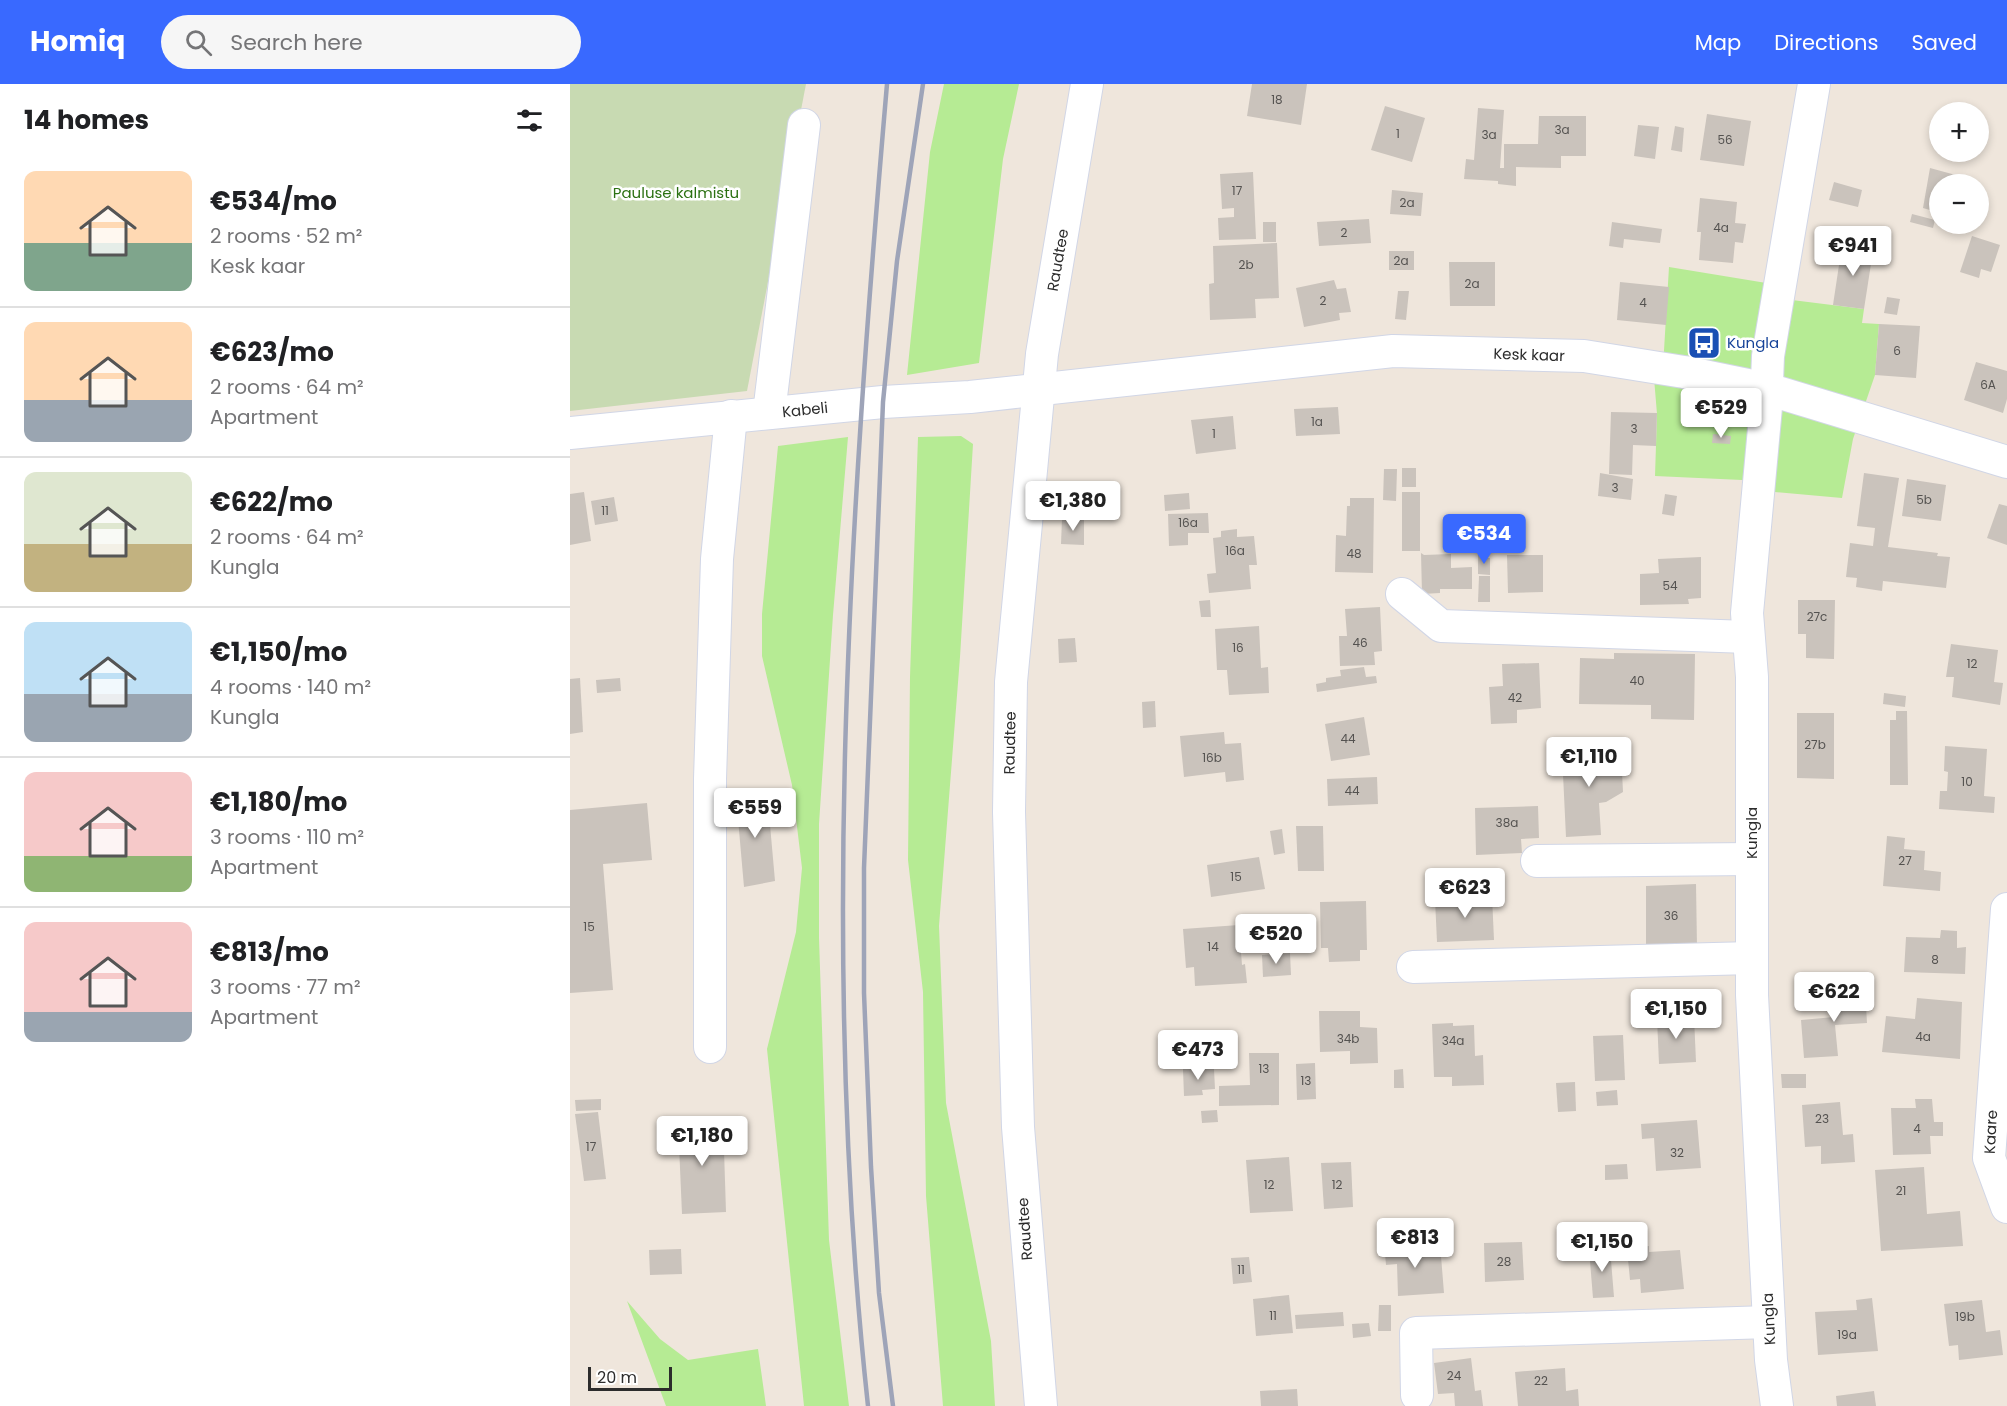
<!DOCTYPE html>
<html lang="en">
<head>
<meta charset="utf-8">
<style>
  body { margin:0; font-family:Poppins,sans-serif; background:#f6f6f6; color:#202124; height:100vh; display:flex; flex-direction:column; font-size:22px; white-space:nowrap }
  * { box-sizing:border-box; margin:0 }
  p { font-size:20px; color:#757577 }
  .icon { flex:none; width:33px; height:33px; fill:none; stroke:currentColor; stroke-width:2; stroke-linecap:round; stroke-linejoin:round }
  .map { position:relative; flex:1; overflow:hidden }
  .details { display:flex; flex-direction:column; background:#fff; width:570px }
  .details>* { flex:none }
  .buttons { position:absolute; left:1359px; top:18px; display:grid; gap:12px }
  .buttons a { display:grid; place-items:center; width:60px; height:60px; border-radius:50%; background:#fff; box-shadow:0 3px 9px #0003; font-size:30px }
  .scale { position:absolute; left:18px; bottom:15px; width:84px; box-sizing:border-box; padding-left:6px; border:3px solid #2c2c2c; border-top:0; font-size:16px; line-height:21px; white-space:nowrap; color:#2c2c2c; -webkit-text-stroke:4px #fff; paint-order:stroke }
  .price { position:absolute; translate:-50% -51px; padding:0 14px; border-radius:6px; background:#fff; color:#222; font-size:20px; line-height:39px; filter:drop-shadow(0 2px 3px #0008) }
  .price::after { content:''; position:absolute; left:50%; top:36px; width:18px; height:14px; margin-left:-9px; background:inherit; clip-path:polygon(0 0,100% 0,50% 100%) }
  .price.active { background:#3969ff; color:#fff }
  ul { padding:0; list-style:none }
  li { display:flex; align-items:center; gap:18px; height:150px; padding:0 24px }
  li+li { border-top:2px solid #e0e0e0 }
  li span { display:grid; place-items:center; flex:none; width:168px; height:120px; border-radius:12px; color:#555 }
  li>.icon { margin-inline-start:auto }
  span .icon { width:72px; height:72px; fill:#fffc; stroke-width:1 }
  li b { font-size:26px }
  h2 { display:flex; justify-content:space-between; align-items:center; height:72px; padding:0 24px; font-size:26px }
  header { display:flex; align-items:center; gap:36px; box-sizing:border-box; height:84px; padding:0 30px; background:#3969ff; color:#fff }
  header strong { font-size:28px }
  nav { display:flex; gap:33px; margin-inline-start:auto; font-size:21px }
  .search { width:420px; height:54px; background:#f6f6f6; display:flex; align-items:center; gap:15px; box-sizing:border-box; padding:0 21px; border-radius:33px; color:#757577; font-size:22px }
  main { display:flex; flex:1; min-height:0 }
  .map>svg:first-child { display:block }
  .green { fill:#b6eb94 }
  .cemetery { fill:#c8dab2 }
  .building { fill:#cac3bc }
  .lines { fill:none; stroke-linecap:round; stroke-linejoin:round }
  .minor-casing { stroke:#d1d6e6; stroke-width:34 }
  .minor { stroke:#fff; stroke-width:32 }
  .rail { stroke:#9ea4b8; stroke-width:4.5 }
  .labels { text-anchor:middle; stroke-width:5; stroke-linejoin:round; paint-order:stroke }
  .number-label { font-size:12px; fill:#545250 }
  .park-label { font-size:15px; fill:#2c7113; stroke:#fff }
  .street-label { font-size:15px; fill:#2c2c2c; stroke:#fff }
  .transit-label { font-size:15px; fill:#164399; stroke:#fff; text-anchor:start }
</style>
</head>
<body>
<header>
<strong>Homiq</strong>
<div class="search"><svg class="icon" aria-label="search" viewBox="0 0 24 24"><circle cx="10" cy="10" r="6"/><path d="M15 15l6 6"/></svg>Search here</div>
<nav><a>Map</a><a>Directions</a><a>Saved</a></nav>
</header>
<main>
<section class="details">
<h2>14 homes<svg class="icon" aria-label="filters" viewBox="0 0 24 24"><path d="M4 7h16M4 17h16"/><circle cx="9" cy="7" r="2"/><circle cx="15" cy="17" r="2"/></svg></h2>
<ul>
<li><span style="background:linear-gradient(#ffd9b3 60%,#7fa58c 0)"><svg class="icon" aria-label="home" viewBox="0 0 24 24"><path d="M3 11l9-7 9 7M6 9v11h12V9"/></svg></span><div><b>€534/mo</b><p>2 rooms · 52 m²</p><p>Kesk kaar</p></div></li>
<li><span style="background:linear-gradient(#ffd9b3 65%,#9aa5b1 0)"><svg class="icon" aria-label="home" viewBox="0 0 24 24"><path d="M3 11l9-7 9 7M6 9v11h12V9"/></svg></span><div><b>€623/mo</b><p>2 rooms · 64 m²</p><p>Apartment</p></div></li>
<li><span style="background:linear-gradient(#dfe7d0 60%,#c2b280 0)"><svg class="icon" aria-label="home" viewBox="0 0 24 24"><path d="M3 11l9-7 9 7M6 9v11h12V9"/></svg></span><div><b>€622/mo</b><p>2 rooms · 64 m²</p><p>Kungla</p></div></li>
<li><span style="background:linear-gradient(#bfe0f5 60%,#9aa5b1 0)"><svg class="icon" aria-label="home" viewBox="0 0 24 24"><path d="M3 11l9-7 9 7M6 9v11h12V9"/></svg></span><div><b>€1,150/mo</b><p>4 rooms · 140 m²</p><p>Kungla</p></div></li>
<li><span style="background:linear-gradient(#f6c9c9 70%,#8fb573 0)"><svg class="icon" aria-label="home" viewBox="0 0 24 24"><path d="M3 11l9-7 9 7M6 9v11h12V9"/></svg></span><div><b>€1,180/mo</b><p>3 rooms · 110 m²</p><p>Apartment</p></div></li>
<li><span style="background:linear-gradient(#f6c9c9 75%,#9aa5b1 0)"><svg class="icon" aria-label="home" viewBox="0 0 24 24"><path d="M3 11l9-7 9 7M6 9v11h12V9"/></svg></span><div><b>€813/mo</b><p>3 rooms · 77 m²</p><p>Apartment</p></div></li>
</ul>
</section>
<div class="map">
<svg width="1437" height="1322" viewBox="0 0 1437 1322">
  <rect width="100%" height="100%" fill="#efe6dc"/>
  <g class="green">
    <polygon points="374,0 449,0 433,75 409,279 337,291 360,68"/>
    <polygon points="1099,183 1215,202 1214,215 1294,225 1292,239 1309,240 1305,291 1283,355 1272,414 1194,407 1194,397 1085,392 1087,330 1083,282 1093,283"/>
    <polygon points="391,352 403,360 390,573 369,842 376,1019 421,1257 425,1322 373,1322 356,1112 353,908 338,776 340,593 348,353"/>
    <polygon points="278,353 263,531 249,740 249,854 259,1156 279,1322 234,1322 197,965 226,848 232,784 222,701 192,572 192,530 208,362"/>
    <polygon points="57,1217 90,1255 118,1276 188,1265 196,1322 96,1322"/>
  </g>
  <polygon class="cemetery" points="0,0 236,0 177,307 0,327"/>
  <g class="building">
    <polygon points="682,0 737,0 731,41 677,32"/>
    <polygon points="815,22 855,34 842,78 801,66"/>
    <polygon points="908,24 934,26 930,84 934,84 934,60 968,60 969,32 1016,32 1016,72 991,72 991,84 946,83 946,102 928,100 928,97 894,95 896,75 904,76"/>
    <polygon points="1137,30 1181,37 1174,82 1130,76"/>
    <polygon points="1068,41 1089,43 1085,75 1064,72"/>
    <polygon points="1105,42 1114,44 1112,68 1101,66"/>
    <polygon points="1360,84 1393,93 1392,100 1370,100 1370,129 1353,124"/>
    <polygon points="683,88 686,155 649,156 648,134 664,133 664,124 652,125 650,90"/>
    <polygon points="1264,98 1292,106 1288,123 1259,116"/>
    <polygon points="822,106 853,109 851,132 820,130"/>
    <polygon points="1130,114 1167,118 1165,139 1176,140 1173,159 1165,158 1163,179 1129,176 1131,148 1127,148"/>
    <polygon points="1342,130 1365,136 1363,144 1340,138"/>
    <polygon points="799,135 801,159 749,162 747,138"/>
    <rect x="693" y="138" width="13" height="20"/>
    <polygon points="1042,138 1092,145 1090,159 1054,155 1053,164 1039,162"/>
    <polygon points="1402,152 1430,161 1421,188 1411,185 1409,194 1390,188"/>
    <polygon points="707,159 709,214 685,215 686,234 640,236 639,200 644,199 643,162"/>
    <polygon points="1272,161 1303,167 1294,225 1263,221"/>
    <rect x="819" y="167" width="25" height="19"/>
    <polygon points="879,178 925,178 925,222 880,222"/>
    <polygon points="764,196 767,205 776,204 781,228 769,229 770,236 734,243 726,204"/>
    <polygon points="1050,198 1099,203 1096,241 1047,236"/>
    <polygon points="828,207 839,207 836,236 825,235"/>
    <polygon points="1317,213 1330,215 1327,231 1314,229"/>
    <polygon points="1309,240 1350,242 1346,294 1305,291"/>
    <polygon points="1406,278 1437,287 1437,315 1433,329 1394,316"/>
    <polygon points="768,323 770,350 726,352 724,325"/>
    <polygon points="1041,328 1087,329 1086,362 1063,361 1062,391 1039,390"/>
    <polygon points="663,332 666,365 626,370 621,336"/>
    <polygon points="1143,350 1161,352 1160,360 1142,359"/>
    <rect x="832" y="384" width="14" height="19"/>
    <polygon points="814,385 827,385 826,417 813,416"/>
    <polygon points="1030,389 1063,395 1061,416 1028,412"/>
    <polygon points="1294,389 1329,394 1318,463 1368,469 1367,472 1380,473 1376,504 1313,497 1312,507 1286,503 1287,494 1276,493 1280,459 1303,462 1305,444 1287,442"/>
    <polygon points="1337,395 1376,401 1371,437 1332,432"/>
    <polygon points="14,408 21,457 0,461 0,410"/>
    <rect x="832" y="408" width="18" height="59"/>
    <polygon points="619,409 620,425 595,427 594,411"/>
    <polygon points="1095,410 1107,412 1104,432 1092,430"/>
    <polygon points="44,413 48,437 25,441 21,417"/>
    <polygon points="780,414 804,414 803,489 765,488 766,451 776,452 777,422 780,422"/>
    <polygon points="1429,420 1437,422 1437,461 1417,454"/>
    <polygon points="638,429 639,449 618,449 618,461 599,462 598,430"/>
    <polygon points="492,435 514,435 514,461 491,460"/>
    <polygon points="667,445 667,453 684,452 687,481 679,481 681,505 639,509 637,490 646,489 643,454 651,453 651,447"/>
    <polygon points="851,469 854,471 881,470 881,484 902,483 902,505 870,505 870,509 852,510"/>
    <polygon points="908,469 914,469 914,474 920,474 920,491 908,490"/>
    <polygon points="937,471 973,471 973,508 938,509"/>
    <polygon points="1131,473 1131,514 1118,515 1119,520 1070,521 1070,490 1089,489 1088,475"/>
    <polygon points="909,492 920,492 920,518 908,518"/>
    <polygon points="640,516 641,533 631,533 629,517"/>
    <polygon points="1228,516 1265,516 1264,575 1236,574 1236,550 1228,550"/>
    <polygon points="810,523 812,567 804,568 805,581 770,582 769,552 777,552 775,525"/>
    <polygon points="689,542 691,584 698,583 699,609 659,611 657,586 647,586 645,545"/>
    <polygon points="505,554 507,578 489,579 488,555"/>
    <polygon points="1381,560 1428,566 1424,598 1433,599 1430,621 1382,613 1384,593 1376,593"/>
    <polygon points="1044,569 1125,570 1124,636 1081,635 1081,621 1009,620 1010,574 1044,575"/>
    <polygon points="969,579 971,624 947,626 947,639 921,640 919,603 933,602 932,580"/>
    <polygon points="794,583 796,593 806,592 807,599 747,608 746,600 756,598 756,594 771,592 770,586"/>
    <polygon points="10,594 13,648 0,650 0,595"/>
    <polygon points="50,594 51,607 27,609 26,596"/>
    <polygon points="1314,609 1336,612 1335,623 1313,620"/>
    <polygon points="585,617 586,643 573,644 572,618"/>
    <polygon points="1326,627 1337,627 1338,701 1320,701 1320,636 1326,636"/>
    <polygon points="1227,629 1264,629 1264,695 1227,694"/>
    <polygon points="794,633 800,671 761,677 755,640"/>
    <polygon points="654,648 655,660 671,659 674,696 656,698 655,688 614,693 610,652"/>
    <polygon points="1023,660 1028,668 1051,667 1053,708 1036,718 1029,719 1031,751 996,753 992,669 1011,669"/>
    <polygon points="1375,662 1417,665 1414,712 1425,713 1424,729 1369,725 1370,707 1377,707 1378,688 1374,687"/>
    <polygon points="807,693 808,720 758,722 757,695"/>
    <polygon points="197,707 205,797 174,803 166,712"/>
    <polygon points="77,719 82,776 33,780 43,906 0,909 0,726"/>
    <polygon points="968,722 969,754 951,755 952,769 906,771 905,724"/>
    <polygon points="726,742 753,742 754,787 728,787"/>
    <polygon points="712,745 715,769 704,771 700,747"/>
    <polygon points="1317,752 1335,754 1334,765 1355,767 1354,786 1371,788 1370,807 1313,802"/>
    <polygon points="689,773 695,805 641,813 637,781"/>
    <polygon points="1126,800 1127,863 1076,864 1076,802"/>
    <polygon points="922,812 924,856 867,858 865,815"/>
    <polygon points="796,817 797,866 790,866 790,877 759,878 758,864 751,864 750,818"/>
    <polygon points="669,841 672,881 675,880 677,899 625,902 624,883 616,884 613,845"/>
    <polygon points="1371,846 1387,847 1387,864 1396,863 1395,890 1334,888 1336,853 1370,854"/>
    <polygon points="720,869 721,891 693,893 692,871"/>
    <polygon points="1295,904 1297,939 1265,941 1268,972 1234,974 1231,936 1264,933 1263,906"/>
    <polygon points="1347,914 1392,918 1390,975 1312,968 1316,932 1345,935"/>
    <polygon points="749,927 790,927 790,943 807,944 808,979 780,980 780,967 750,968"/>
    <polygon points="1124,933 1126,978 1089,980 1087,934"/>
    <polygon points="883,939 883,942 904,941 905,972 913,971 914,1001 882,1002 882,993 864,993 862,940"/>
    <polygon points="1053,951 1055,996 1025,997 1023,952"/>
    <polygon points="679,969 709,969 709,1021 649,1022 649,1002 680,1001"/>
    <polygon points="745,979 746,1015 727,1016 726,980"/>
    <polygon points="632,984 644,985 645,1005 632,1006 633,1011 614,1012 613,985"/>
    <polygon points="833,985 834,1004 824,1004 824,986"/>
    <polygon points="1211,990 1236,990 1236,1004 1212,1004"/>
    <polygon points="1005,998 1006,1027 988,1028 986,999"/>
    <polygon points="1047,1006 1048,1021 1027,1022 1026,1008"/>
    <polygon points="31,1015 31,1026 6,1027 5,1016"/>
    <polygon points="1345,1015 1362,1015 1364,1038 1373,1038 1373,1052 1360,1052 1361,1070 1323,1071 1321,1024 1346,1024"/>
    <polygon points="1270,1018 1273,1051 1283,1050 1285,1078 1251,1080 1251,1062 1235,1063 1232,1021"/>
    <polygon points="647,1026 648,1038 632,1039 631,1027"/>
    <polygon points="28,1028 36,1095 14,1097 5,1030"/>
    <polygon points="153,1035 156,1128 112,1130 108,1038"/>
    <polygon points="1127,1036 1131,1084 1086,1087 1084,1054 1072,1055 1071,1040"/>
    <polygon points="719,1073 723,1127 680,1129 676,1076"/>
    <polygon points="781,1078 783,1123 754,1125 751,1079"/>
    <polygon points="1057,1080 1058,1095 1035,1096 1035,1081"/>
    <polygon points="1354,1083 1357,1130 1390,1127 1393,1162 1311,1167 1305,1086"/>
    <polygon points="845,1156 847,1173 871,1172 874,1209 828,1212 827,1180 816,1181 814,1158"/>
    <polygon points="952,1158 954,1196 915,1198 914,1159"/>
    <polygon points="1079,1162 1079,1168 1110,1166 1114,1205 1071,1209 1070,1195 1060,1196 1057,1165"/>
    <polygon points="1040,1164 1044,1213 1023,1214 1019,1165"/>
    <polygon points="111,1165 112,1190 80,1191 79,1166"/>
    <polygon points="679,1173 682,1198 663,1200 661,1174"/>
    <polygon points="719,1211 723,1249 686,1252 683,1215"/>
    <polygon points="1302,1214 1308,1267 1248,1271 1245,1228 1287,1226 1286,1216"/>
    <polygon points="1412,1216 1416,1248 1430,1246 1433,1271 1389,1276 1388,1261 1379,1262 1374,1220"/>
    <polygon points="809,1221 821,1221 821,1247 808,1247"/>
    <polygon points="773,1228 774,1242 726,1245 725,1231"/>
    <polygon points="799,1239 801,1252 783,1254 782,1240"/>
    <polygon points="901,1274 905,1307 911,1306 913,1322 885,1322 884,1309 868,1310 864,1279"/>
    <polygon points="995,1284 996,1307 1008,1305 1009,1322 948,1322 945,1288"/>
    <polygon points="727,1305 728,1322 691,1322 690,1307"/>
    <polygon points="1304,1307 1306,1322 1267,1322 1266,1312"/>
  </g>
  <g class="lines">
    <g class="minor-casing">
      <g id="minor">
        <polyline points="199,329 234,41"/>
        <polyline points="0,349 313,318 400,313 823,267 1014,272 1114,288 1197,305 1437,378"/>
        <polyline points="832,510 871,542 1178,553"/>
        <polyline points="967,777 1182,775"/>
        <polyline points="1437,825 1419,1074 1437,1123"/>
        <polyline points="843,883 1182,874"/>
        <polyline points="140,963 140,695 147,475 161,332"/>
        <polyline points="847,1311 846,1249 1199,1238"/>
        <polyline points="471,1322 448,1043 439,728 441,598 472,270 517,0"/>
        <polyline points="1207,1322 1201,1276 1182,911 1182,593 1177,529 1196,323 1198,272 1244,0"/>
      </g>
    </g>
    <use href="#minor" class="minor"/>
    <g class="rail">
      <path d="M298,1322C250,882 279,440 317,0"/>
      <polyline points="323,1322 309,1209 301,1083 294,909 294,784 313,318 327,177 353,0"/>
    </g>
  </g>
  <defs>
    <g id="bus-square" transform="scale(1.725)"><rect x="-9" y="-9" width="18" height="18" rx="4" fill="#1a4fb4" stroke="#fff"/><path d="M-5-6H5V4H4V6H2V4H-2V6H-4V4H-5ZM-3.5-4V0h7V-4ZM-3.5 1.2v1.5H-2V1.2ZM2 1.2v1.5H3.5V1.2Z" fill="#fff"/></g>
  </defs>
  <g fill-rule="evenodd">
    <use href="#bus-square" x="1134" y="259"/>
  </g>
  <g class="labels">
    <g class="number-label">
      <text x="707" y="20">18</text>
      <text x="992" y="50">3a</text>
      <text x="828" y="54">1</text>
      <text x="919" y="55">3a</text>
      <text x="1155" y="60">56</text>
      <text x="667" y="111">17</text>
      <text x="837" y="123">2a</text>
      <text x="1151" y="148">4a</text>
      <text x="774" y="153">2</text>
      <text x="831" y="181">2a</text>
      <text x="676" y="185">2b</text>
      <text x="902" y="204">2a</text>
      <text x="753" y="221">2</text>
      <text x="1073" y="223">4</text>
      <text x="1327" y="271">6</text>
      <text x="1418" y="305">6A</text>
      <text x="747" y="342">1a</text>
      <text x="1064" y="349">3</text>
      <text x="644" y="354">1</text>
      <text x="1045" y="408">3</text>
      <text x="1354" y="420">5b</text>
      <text x="35" y="431">11</text>
      <text x="618" y="443">16a</text>
      <text x="665" y="471">16a</text>
      <text x="784" y="474">48</text>
      <text x="1100" y="506">54</text>
      <text x="1247" y="537">27c</text>
      <text x="790" y="563">46</text>
      <text x="668" y="568">16</text>
      <text x="1402" y="584">12</text>
      <text x="1067" y="601">40</text>
      <text x="945" y="618">42</text>
      <text x="778" y="659">44</text>
      <text x="1245" y="665">27b</text>
      <text x="642" y="678">16b</text>
      <text x="1397" y="702">10</text>
      <text x="782" y="711">44</text>
      <text x="937" y="743">38a</text>
      <text x="1335" y="781">27</text>
      <text x="666" y="797">15</text>
      <text x="1101" y="836">36</text>
      <text x="19" y="847">15</text>
      <text x="643" y="867">14</text>
      <text x="1365" y="880">8</text>
      <text x="1353" y="957">4a</text>
      <text x="778" y="959">34b</text>
      <text x="883" y="961">34a</text>
      <text x="694" y="989">13</text>
      <text x="736" y="1001">13</text>
      <text x="1252" y="1039">23</text>
      <text x="1347" y="1049">4</text>
      <text x="21" y="1067">17</text>
      <text x="1107" y="1073">32</text>
      <text x="699" y="1105">12</text>
      <text x="767" y="1105">12</text>
      <text x="1331" y="1111">21</text>
      <text x="934" y="1182">28</text>
      <text x="671" y="1190">11</text>
      <text x="703" y="1236">11</text>
      <text x="1395" y="1237">19b</text>
      <text x="1277" y="1255">19a</text>
      <text x="884" y="1296">24</text>
      <text x="971" y="1301">22</text>
    </g>
    <g class="park-label">
      <text x="106" y="114">Pauluse kalmistu</text>
    </g>
    <g class="street-label">
      <text transform="translate(488 176) rotate(-80)" y="5">Raudtee</text>
      <text transform="translate(959 271) rotate(2)" y="5">Kesk kaar</text>
      <text transform="translate(235 326) rotate(-6)" y="5">Kabeli</text>
      <text transform="translate(440 659) rotate(-89)" y="5">Raudtee</text>
      <text transform="translate(1182 749) rotate(-90)" y="5">Kungla</text>
      <text transform="translate(1421 1048) rotate(-87)" y="5">Kaare</text>
      <text transform="translate(455 1145) rotate(-94)" y="5">Raudtee</text>
      <text transform="translate(1199 1235) rotate(-93)" y="5">Kungla</text>
    </g>
    <g class="transit-label">
      <text x="1157" y="264">Kungla</text>
    </g>
  </g>
</svg>
<div class="buttons">
<a>+</a>
<a>−</a>
</div>
<div class="scale">20 m</div>
<b class="price" style="left:1283px;top:193px">€941</b>
<b class="price" style="left:1151px;top:355px">€529</b>
<b class="price" style="left:503px;top:448px">€1,380</b>
<b class="price active" style="left:914px;top:481px">€534</b>
<b class="price" style="left:1019px;top:704px">€1,110</b>
<b class="price" style="left:185px;top:755px">€559</b>
<b class="price" style="left:895px;top:835px">€623</b>
<b class="price" style="left:706px;top:881px">€520</b>
<b class="price" style="left:1264px;top:939px">€622</b>
<b class="price" style="left:1106px;top:956px">€1,150</b>
<b class="price" style="left:628px;top:997px">€473</b>
<b class="price" style="left:132px;top:1083px">€1,180</b>
<b class="price" style="left:845px;top:1185px">€813</b>
<b class="price" style="left:1032px;top:1189px">€1,150</b>
</div>
</main>
</body>
</html>
